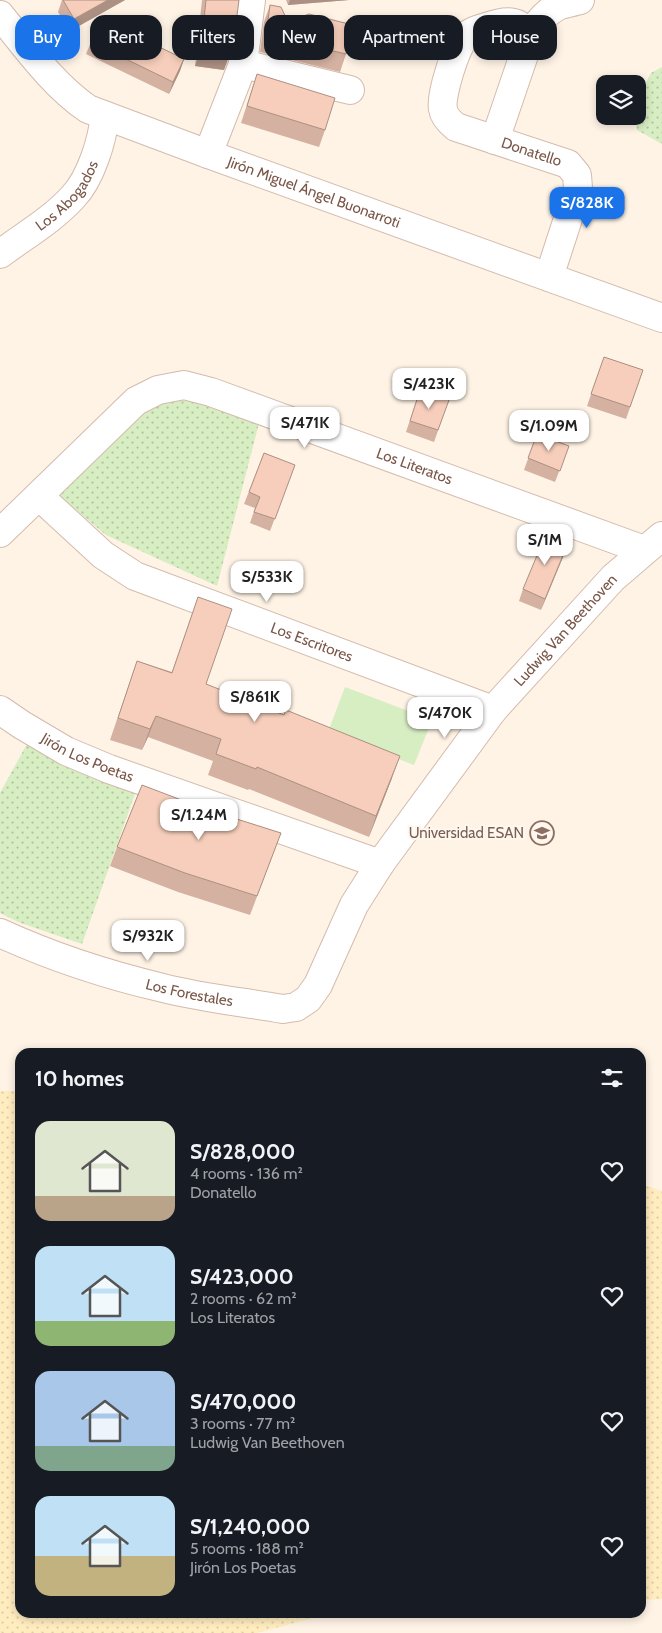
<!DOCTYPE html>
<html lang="en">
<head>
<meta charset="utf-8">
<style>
  body { margin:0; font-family:Cabin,sans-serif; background:#242831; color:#f1f3f6; height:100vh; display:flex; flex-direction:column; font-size:19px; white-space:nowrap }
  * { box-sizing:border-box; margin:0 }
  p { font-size:16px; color:#9ea1a6 }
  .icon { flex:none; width:28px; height:28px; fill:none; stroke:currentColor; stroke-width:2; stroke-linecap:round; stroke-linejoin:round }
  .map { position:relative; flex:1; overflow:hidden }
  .details { position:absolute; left:15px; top:1048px; width:631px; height:570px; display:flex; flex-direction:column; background:#171b24; border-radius:15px; box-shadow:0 2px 8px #0003 }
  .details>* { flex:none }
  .hud { position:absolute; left:15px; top:15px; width:632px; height:45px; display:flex; gap:10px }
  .controls { position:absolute; left:596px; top:75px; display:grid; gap:10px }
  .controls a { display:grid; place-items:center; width:50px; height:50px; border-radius:10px; background:#171b24; box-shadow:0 2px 8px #0003; font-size:25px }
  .price { position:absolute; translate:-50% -42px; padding:0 11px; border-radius:10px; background:#fff; color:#222; font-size:16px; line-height:32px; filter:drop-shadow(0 1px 2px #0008) }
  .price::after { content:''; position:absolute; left:50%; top:30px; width:15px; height:11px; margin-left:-8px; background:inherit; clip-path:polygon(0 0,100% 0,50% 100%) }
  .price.on { background:#1a73e8; color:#fff }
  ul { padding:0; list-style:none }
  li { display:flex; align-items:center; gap:15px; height:125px; padding:0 20px }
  li span { display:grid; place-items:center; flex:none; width:140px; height:100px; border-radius:15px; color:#555 }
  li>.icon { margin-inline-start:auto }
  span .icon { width:60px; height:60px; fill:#fffc; stroke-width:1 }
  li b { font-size:21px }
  h2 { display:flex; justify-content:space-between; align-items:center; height:60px; padding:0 20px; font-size:21px }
  .chip { padding:0 18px; border-radius:15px; background:#171b24; box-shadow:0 2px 8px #0003; font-size:18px; line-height:45px }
  .chip.on { background:#1a73e8; color:#fff }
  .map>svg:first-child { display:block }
  .green { fill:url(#green-dots) }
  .sand { fill:url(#sand-dots) }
  .pitch { fill:#d7edc2 }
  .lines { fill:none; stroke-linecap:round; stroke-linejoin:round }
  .minor-casing { stroke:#d4bbad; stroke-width:30 }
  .minor { stroke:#fff; stroke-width:28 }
  .wall { fill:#d4b1a1 }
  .shaded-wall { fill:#ac9083 }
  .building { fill:#f6cebb; stroke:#ac9083 }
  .labels { text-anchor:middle; stroke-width:4.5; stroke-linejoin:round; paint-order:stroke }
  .street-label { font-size:15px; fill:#7a5648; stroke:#fff7ee }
  .education-label { font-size:15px; fill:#785e54; stroke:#fff7ee; text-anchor:end }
</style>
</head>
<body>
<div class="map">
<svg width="662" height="1633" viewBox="0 0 662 1633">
  <defs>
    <pattern id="green-dots" width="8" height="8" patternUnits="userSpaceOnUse" patternTransform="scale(1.25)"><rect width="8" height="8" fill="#d7edc2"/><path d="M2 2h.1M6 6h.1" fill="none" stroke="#b3c3a0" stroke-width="1.8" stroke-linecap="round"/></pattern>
    <pattern id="sand-dots" width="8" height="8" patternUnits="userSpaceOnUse" patternTransform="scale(1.25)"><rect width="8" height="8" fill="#ffecbf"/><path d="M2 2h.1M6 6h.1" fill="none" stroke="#decca6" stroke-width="1.8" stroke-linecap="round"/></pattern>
  </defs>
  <rect width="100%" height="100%" fill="#fef3e5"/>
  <g class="green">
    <polygon points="662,67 662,144 637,130 636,116 638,116 638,99 651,73"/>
    <polygon points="190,395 259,423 217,586 106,535 59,496 156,399"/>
    <polygon points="27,744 137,788 82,944 18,922 0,913 0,793"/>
  </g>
  <g class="sand">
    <polygon points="0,1091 20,1091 20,1612 331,1613 257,1633 0,1633"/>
    <polygon points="641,1184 662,1191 662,1599 641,1600"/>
  </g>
  <polygon class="pitch" points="345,687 432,720 414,765 328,732"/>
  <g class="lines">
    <g class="minor-casing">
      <g id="minor">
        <path id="s1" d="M0,15C27,48 53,85 88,109L208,154L662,318"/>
        <path id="s2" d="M528,38C521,17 503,21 486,27C479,29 471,31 465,37C456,46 440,96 443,109C444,117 451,123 456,127L568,164L577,175L578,188L549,277"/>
        <polyline points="243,64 350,90"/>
        <path d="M495,140L527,46C530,30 545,12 560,5C566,3 574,2 580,0"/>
        <polyline points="208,154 243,64 251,0"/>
        <path id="s3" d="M0,254C24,236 52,220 73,197C91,178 102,141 105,116"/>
        <path id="s4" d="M39,496L103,555L135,576L493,710"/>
        <path id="s5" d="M0,533L136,401L158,390L184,385L211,392L644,550"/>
        <path id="s6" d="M0,710L22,725L66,751L109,769L380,864"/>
        <path id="s7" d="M0,933C50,956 108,975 163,988C202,998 243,1002 283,1009L296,1007L308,999L318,985L354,905L380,864L493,710L613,578L662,536"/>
      </g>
    </g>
    <use href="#minor" class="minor"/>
  </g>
  <g class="wall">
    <polygon points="62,0 125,0 70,31 58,12"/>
    <polygon points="202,0 239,0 224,70 195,66"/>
    <polygon points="286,0 349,0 288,5"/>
    <polygon points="270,5 288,22 346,54 340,72 260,52 264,22"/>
    <polygon points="91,42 184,59 180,71 169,94 86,54"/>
    <polygon points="257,74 325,130 319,147 241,123"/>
    <polygon points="604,357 643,370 626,419 587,406"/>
    <polygon points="420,390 449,400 434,442 406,432"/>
    <polygon points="537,434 569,446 555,482 524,470"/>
    <polygon points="264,453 295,465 270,531 250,523 255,508 244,504"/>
    <polygon points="568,543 541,610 519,601 523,589"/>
    <polygon points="198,597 206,684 392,778 369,837 249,789 248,790 208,775 213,761 148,737 142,750 110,740 137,661 172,672"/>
    <polygon points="205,809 281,833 250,915 178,892 110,866 117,847"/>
  </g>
  <g class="shaded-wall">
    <polygon points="108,0 125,0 70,31 74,19"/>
    <polygon points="290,0 349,0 288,5"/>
    <polygon points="233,46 224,70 195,66 201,49"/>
    <polygon points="184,59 180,71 169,94 173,82"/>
    <polygon points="568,543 564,555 541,610 545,599"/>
    <polygon points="156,716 148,737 142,750 150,729"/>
    <polygon points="400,756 392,778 369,837 376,816"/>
  </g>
  <g class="building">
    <polygon points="63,0 108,0 74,19"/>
    <polygon points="206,0 239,0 233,46 230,53 201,49"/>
    <polygon points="270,5 281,7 288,22 309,14 353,25 346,54 266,35"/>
    <polygon points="102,19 184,59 173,82 91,42"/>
    <polygon points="257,74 335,98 325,130 247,106"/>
    <polygon points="604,357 643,370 630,407 591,394"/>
    <polygon points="420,390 449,400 438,430 410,421"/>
    <polygon points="537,434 569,446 560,471 528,458"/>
    <polygon points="264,453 295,465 275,519 254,512 260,497 249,492"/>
    <polygon points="546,534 568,543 545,599 523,589"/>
    <polygon points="198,597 232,609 206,684 284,715 286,710 400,756 376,816 257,767 256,769 216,754 221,739 156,716 150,729 118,718 137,661 172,673"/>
    <polygon points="142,785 205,809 281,833 257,896 185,873 117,847"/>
  </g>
  <defs>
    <g id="university-ring" transform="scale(1.25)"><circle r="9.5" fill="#fff7ee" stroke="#8d6e63" stroke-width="1.5"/><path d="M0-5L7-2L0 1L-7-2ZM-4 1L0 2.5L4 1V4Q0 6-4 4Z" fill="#8d6e63"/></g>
  </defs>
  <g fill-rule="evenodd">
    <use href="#university-ring" x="542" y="833"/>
  </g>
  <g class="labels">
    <g class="street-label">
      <text dy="5" stroke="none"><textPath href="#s2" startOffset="252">Donatello</textPath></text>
      <text dy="5" stroke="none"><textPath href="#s3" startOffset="90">Los Abogados</textPath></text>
      <text dy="5" stroke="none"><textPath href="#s1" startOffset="370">Jirón Miguel Ángel Buonarroti</textPath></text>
      <text dy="5" stroke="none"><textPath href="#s5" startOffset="485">Los Literatos</textPath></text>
      <text dy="5" stroke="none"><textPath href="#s7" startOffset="774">Ludwig Van Beethoven</textPath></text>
      <text dy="5" stroke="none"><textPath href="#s4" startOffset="314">Los Escritores</textPath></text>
      <text dy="5" stroke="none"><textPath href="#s6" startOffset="100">Jirón Los Poetas</textPath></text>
      <text dy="5" stroke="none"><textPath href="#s7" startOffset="199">Los Forestales</textPath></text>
    </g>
    <g class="education-label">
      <text x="524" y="838">Universidad ESAN</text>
    </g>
  </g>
</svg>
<div class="controls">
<a><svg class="icon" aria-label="layers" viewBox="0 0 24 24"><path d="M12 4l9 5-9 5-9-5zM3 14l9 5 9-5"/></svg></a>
</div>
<b class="price on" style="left:587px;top:229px">S/828K</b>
<b class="price" style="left:429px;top:410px">S/423K</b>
<b class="price" style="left:305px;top:449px">S/471K</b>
<b class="price" style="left:549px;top:452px">S/1.09M</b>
<b class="price" style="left:545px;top:566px">S/1M</b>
<b class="price" style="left:267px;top:603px">S/533K</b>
<b class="price" style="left:255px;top:723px">S/861K</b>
<b class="price" style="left:445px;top:739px">S/470K</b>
<b class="price" style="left:199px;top:841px">S/1.24M</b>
<b class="price" style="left:148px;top:962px">S/932K</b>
<div class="hud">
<a class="chip on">Buy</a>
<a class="chip">Rent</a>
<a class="chip">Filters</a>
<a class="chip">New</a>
<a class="chip">Apartment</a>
<a class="chip">House</a>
</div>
<section class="details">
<h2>10 homes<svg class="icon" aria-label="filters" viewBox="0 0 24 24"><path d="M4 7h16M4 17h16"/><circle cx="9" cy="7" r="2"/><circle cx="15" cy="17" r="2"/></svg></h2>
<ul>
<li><span style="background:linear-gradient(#dfe7d0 75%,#b9a48a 0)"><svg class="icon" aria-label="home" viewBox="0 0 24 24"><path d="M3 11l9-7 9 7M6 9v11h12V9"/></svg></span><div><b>S/828,000</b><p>4 rooms · 136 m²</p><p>Donatello</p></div><svg class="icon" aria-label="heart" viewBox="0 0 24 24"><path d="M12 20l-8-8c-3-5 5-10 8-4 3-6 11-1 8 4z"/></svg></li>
<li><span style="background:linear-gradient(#bfe0f5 75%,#8fb573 0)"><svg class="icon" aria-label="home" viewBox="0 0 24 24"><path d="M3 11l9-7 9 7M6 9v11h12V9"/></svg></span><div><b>S/423,000</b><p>2 rooms · 62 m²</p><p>Los Literatos</p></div><svg class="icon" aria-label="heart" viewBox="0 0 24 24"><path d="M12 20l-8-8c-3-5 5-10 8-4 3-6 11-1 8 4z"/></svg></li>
<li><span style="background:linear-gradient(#a9c7e8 75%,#7fa58c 0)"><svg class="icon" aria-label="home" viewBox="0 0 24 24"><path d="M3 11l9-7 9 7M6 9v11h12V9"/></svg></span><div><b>S/470,000</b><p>3 rooms · 77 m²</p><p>Ludwig Van Beethoven</p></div><svg class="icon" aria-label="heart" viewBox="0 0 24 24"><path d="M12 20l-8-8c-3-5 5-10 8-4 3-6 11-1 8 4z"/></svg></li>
<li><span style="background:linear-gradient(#bfe0f5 60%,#c2b280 0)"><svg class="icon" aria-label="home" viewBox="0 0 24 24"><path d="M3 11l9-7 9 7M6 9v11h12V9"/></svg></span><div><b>S/1,240,000</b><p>5 rooms · 188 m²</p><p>Jirón Los Poetas</p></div><svg class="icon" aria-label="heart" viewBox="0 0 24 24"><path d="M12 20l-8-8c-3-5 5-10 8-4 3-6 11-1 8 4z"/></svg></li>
</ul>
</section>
</div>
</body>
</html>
